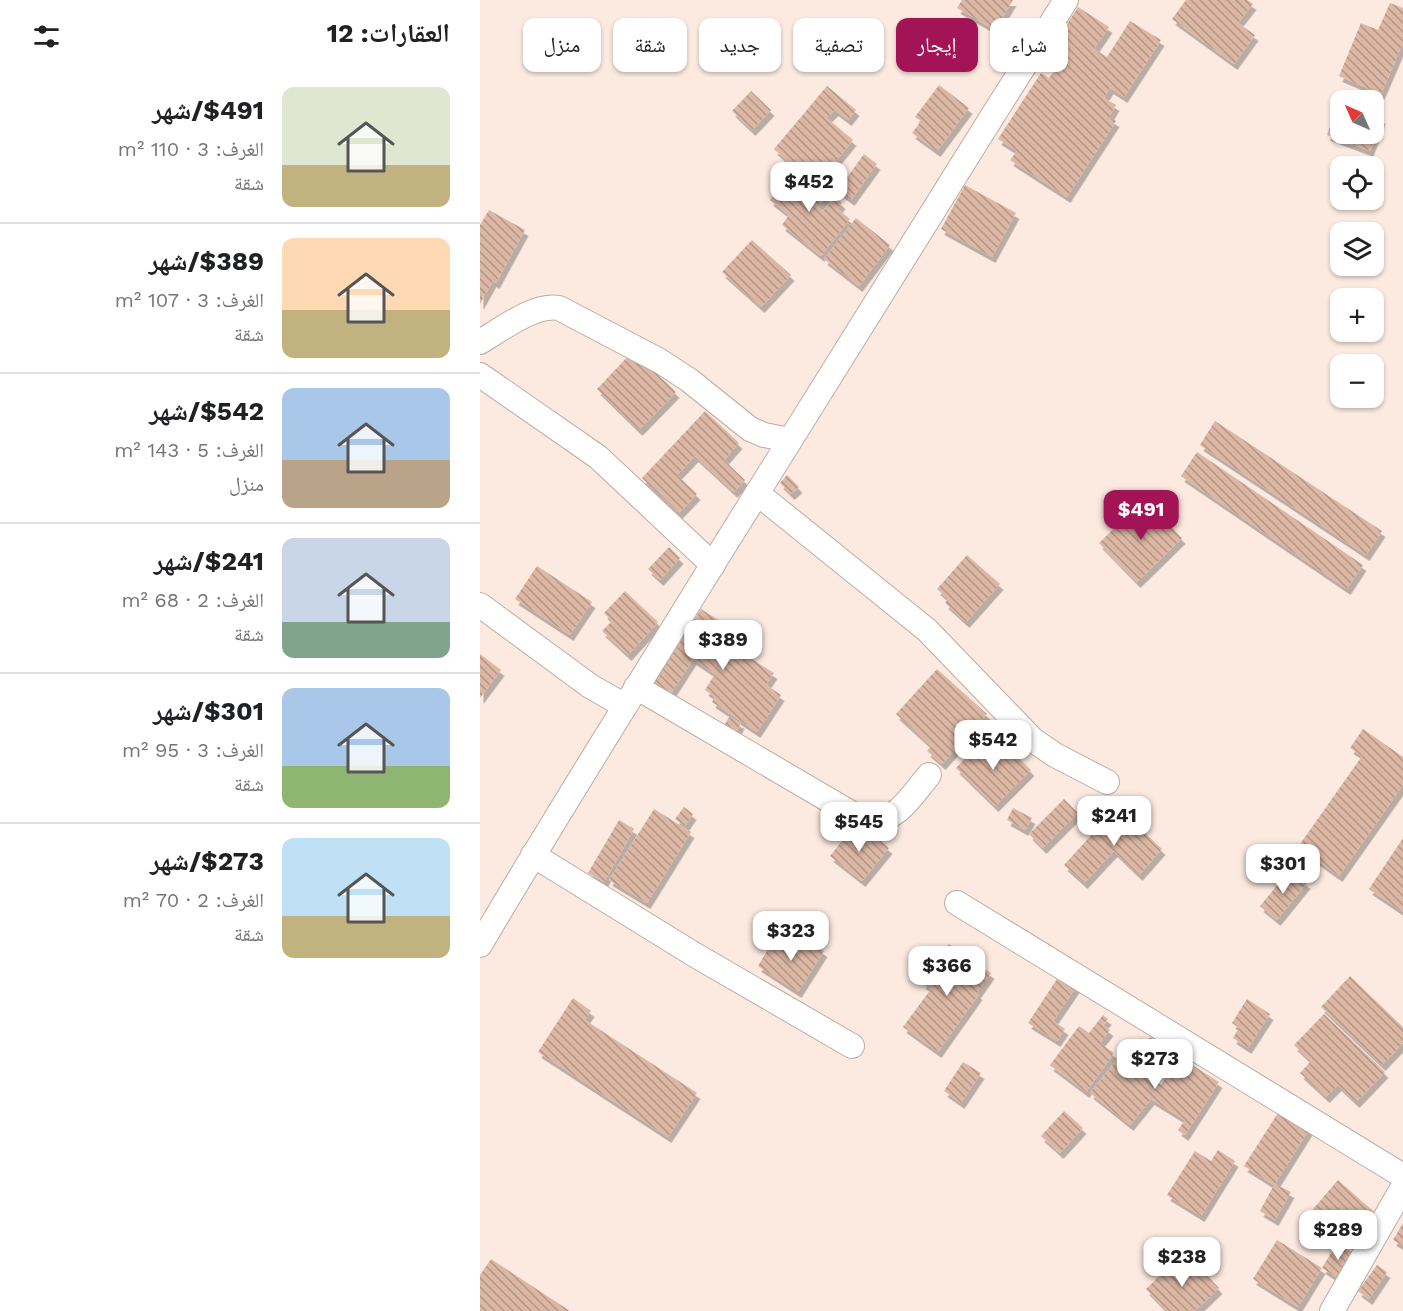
<!DOCTYPE html>
<html lang="ar">
<head>
<meta charset="utf-8">
<style>
  body { margin:0; font-family:"Work Sans","Noto Naskh Arabic",sans-serif; background:#f6f6f6; color:#202124; direction:rtl; height:100vh; display:flex; flex-direction:column; font-size:22px; white-space:nowrap }
  * { box-sizing:border-box; margin:0 }
  p { font-size:20px; color:#757577 }
  .icon { flex:none; width:33px; height:33px; fill:none; stroke:currentColor; stroke-width:2; stroke-linecap:round; stroke-linejoin:round }
  .map { position:relative; flex:1; overflow:hidden; direction:ltr }
  .details { display:flex; flex-direction:column; background:#fff; width:480px }
  .details>* { flex:none }
  .hud { position:absolute; left:18px; top:18px; width:570px; height:54px; direction:rtl; display:flex; gap:12px }
  .needle { width:39px; rotate:315deg }
  .fabs { position:absolute; left:850px; top:90px; display:grid; gap:12px }
  .fabs a { display:grid; place-items:center; width:54px; height:54px; border-radius:12px; background:#fff; box-shadow:0 2px 4px #0004; font-size:30px }
  .price { position:absolute; translate:-50% -51px; padding:0 14px; border-radius:12px; background:#fff; color:#222; font-size:20px; line-height:39px; filter:drop-shadow(0 2px 3px #0008) }
  .price::after { content:''; position:absolute; left:50%; top:36px; width:18px; height:14px; margin-left:-9px; background:inherit; clip-path:polygon(0 0,100% 0,50% 100%) }
  .price.current { background:#a31457; color:#fff }
  ul { padding:0; list-style:none }
  li { display:flex; align-items:center; gap:18px; height:150px; padding:0 30px }
  li+li { border-top:2px solid #e0e0e0 }
  li span { display:grid; place-items:center; flex:none; width:168px; height:120px; border-radius:12px; color:#555 }
  li>.icon { margin-inline-start:auto }
  span .icon { width:72px; height:72px; fill:#fffc; stroke-width:1 }
  li b { font-size:26px }
  h2 { display:flex; justify-content:space-between; align-items:center; height:72px; padding:0 30px; font-size:26px }
  .tag { padding:0 21px; border-radius:12px; background:#fff; box-shadow:0 2px 4px #0004; font-size:21px; line-height:54px }
  .tag.current { background:#a31457; color:#fff }
  main { display:flex; flex:1; min-height:0 }
  .map>svg:first-child { display:block }
  .building { fill:url(#building-back-hatch); filter:url(#shadow) }
  .lines { fill:none; stroke-linecap:round; stroke-linejoin:round }
  .minor-casing { stroke:#bdaca3; stroke-width:26 }
  .minor { stroke:#fff; stroke-width:24 }
</style>
</head>
<body>
<main>
<div class="map">
<svg width="923" height="1311" viewBox="0 0 923 1311">
  <defs>
    <pattern id="building-back-hatch" width="6" height="6" patternUnits="userSpaceOnUse" patternTransform="scale(1.5)"><rect width="6" height="6" fill="#dcb7a4"/><path d="M-1 5l2 2M0 0l6 6M5-1l2 2" fill="none" stroke="#b49686"/></pattern>
    <filter id="shadow"><feDropShadow dx="3.5" dy="6" stdDeviation="0" flood-color="#0004"/></filter>
  </defs>
  <rect width="100%" height="100%" fill="#fceae0"/>
  <g class="building">
    <polygon points="482,0 533,0 515,30 477,8"/>
    <polygon points="706,0 767,0 773,4 758,23 775,35 754,64 692,19"/>
    <polygon points="910,3 923,8 923,43 901,94 859,76 881,23 898,30"/>
    <polygon points="598,7 629,27 614,49 627,57 650,21 681,40 644,97 630,88 624,98 636,105 629,117 636,121 587,197 530,160 537,151 518,139 561,73 569,78 578,66 565,58"/>
    <polygon points="459,85 489,108 457,151 432,133 441,121 435,117"/>
    <polygon points="347,86 376,110 368,120 355,110 347,118 373,140 342,178 325,164 319,171 294,149"/>
    <polygon points="271,91 291,110 272,130 252,111"/>
    <polygon points="859,103 861,103 861,134 894,134 894,115 902,118 890,151 847,135"/>
    <polygon points="384,154 397,164 371,200 346,181 357,167 368,176"/>
    <polygon points="313,170 347,196 338,207 343,211 355,197 362,203 358,209 370,219 341,256 302,225 309,215 290,200"/>
    <polygon points="485,185 536,213 512,257 461,229"/>
    <polygon points="9,210 45,230 16,283 13,281 0,304 0,225"/>
    <polygon points="376,218 410,245 379,286 344,259"/>
    <polygon points="272,240 311,275 281,307 242,272"/>
    <polygon points="153,351 196,392 159,430 117,389"/>
    <polygon points="225,411 259,443 244,460 265,480 254,492 215,456 197,475 217,494 199,513 162,478"/>
    <polygon points="735,421 902,531 886,555 720,445"/>
    <polygon points="717,452 883,565 867,589 701,476"/>
    <polygon points="307,475 319,487 311,494 300,483"/>
    <polygon points="665,499 702,538 657,582 619,543"/>
    <polygon points="189,547 200,558 180,580 168,569"/>
    <polygon points="487,555 520,584 486,622 465,603 468,599 457,589"/>
    <polygon points="57,566 112,602 90,635 35,599"/>
    <polygon points="145,591 178,622 148,655 122,631 132,621 124,613"/>
    <polygon points="221,609 262,635 254,648 294,673 286,685 301,695 277,732 232,702 235,697 225,690 235,674 213,659 190,695 173,684"/>
    <polygon points="0,654 21,670 0,698"/>
    <polygon points="457,669 507,714 462,764 447,751 451,746 416,714"/>
    <polygon points="249,717 261,723 257,731 245,724"/>
    <polygon points="883,729 923,757 923,785 859,876 818,847 882,756 870,748"/>
    <polygon points="497,740 513,755 524,744 551,770 515,806 476,768 490,753 487,751"/>
    <polygon points="584,799 598,813 563,848 549,834"/>
    <polygon points="204,807 213,814 205,826 195,819"/>
    <polygon points="637,807 682,849 659,875 634,851 604,883 584,865"/>
    <polygon points="533,808 552,818 545,830 527,820"/>
    <polygon points="174,809 211,832 167,903 129,880"/>
    <polygon points="139,820 154,829 124,882 108,873"/>
    <polygon points="373,827 387,838 391,833 409,848 382,881 350,856"/>
    <polygon points="923,838 923,912 889,889"/>
    <polygon points="810,870 827,883 797,920 780,906"/>
    <polygon points="322,937 344,951 318,992 278,966 295,938 314,950"/>
    <polygon points="469,944 511,973 497,993 499,994 458,1052 423,1027 451,989 442,983"/>
    <polygon points="579,976 596,987 573,1021 585,1029 577,1041 548,1023"/>
    <polygon points="870,976 923,1027 923,1043 902,1065 841,1007"/>
    <polygon points="93,998 111,1011 105,1020 217,1093 188,1137 58,1052"/>
    <polygon points="767,999 790,1014 768,1048 753,1038 759,1028 752,1023"/>
    <polygon points="844,1014 905,1072 876,1102 858,1085 846,1097 820,1073 831,1061 814,1045"/>
    <polygon points="623,1015 628,1019 623,1025 630,1030 620,1043 634,1053 606,1092 570,1065 599,1026 609,1033"/>
    <polygon points="671,1037 685,1055 669,1068 654,1050"/>
    <polygon points="642,1053 681,1085 698,1056 739,1082 705,1135 698,1130 705,1120 671,1099 650,1125 610,1093"/>
    <polygon points="483,1062 501,1073 481,1103 464,1091"/>
    <polygon points="803,1105 833,1123 795,1184 811,1192 795,1220 780,1211 794,1185 764,1166"/>
    <polygon points="584,1111 603,1128 580,1153 561,1136"/>
    <polygon points="738,1150 755,1161 721,1216 687,1195 715,1151 731,1161"/>
    <polygon points="858,1180 893,1211 867,1240 833,1209"/>
    <polygon points="923,1223 923,1246 913,1240"/>
    <polygon points="797,1240 842,1268 818,1307 773,1279"/>
    <polygon points="857,1243 875,1254 859,1279 842,1268"/>
    <polygon points="11,1259 90,1311 0,1311 0,1275"/>
    <polygon points="697,1259 707,1269 714,1262 739,1288 715,1311 687,1311 666,1289"/>
    <polygon points="897,1265 907,1272 889,1299 878,1291"/>
  </g>
  <g class="lines">
    <g class="minor-casing">
      <g id="minor">
        <path d="M0,342C22,329 54,304 79,308L180,361L209,380L270,429L284,435L310,440"/>
        <polyline points="0,375 118,457 233,565"/>
        <polyline points="277,493 447,630 553,740 575,755 627,782"/>
        <polyline points="0,605 110,686 145,706"/>
        <path d="M156,687L388,823C420,818 429,799 449,775"/>
        <polyline points="53,855 215,955 372,1046"/>
        <polyline points="477,903 923,1176"/>
        <path d="M0,945C75,817 155,691 233,564C350,375 467,187 586,0"/>
        <polyline points="852,1311 923,1187"/>
      </g>
    </g>
    <use href="#minor" class="minor"/>
  </g>
</svg>
<div class="fabs">
<a><svg class="needle" viewBox="-14 -14 28 28"><path d="M0-13l5 13h-10z" fill="#e53935"/><path d="M0 13l5-13h-10z" fill="#757577"/></svg></a>
<a><svg class="icon" aria-label="locate" viewBox="0 0 24 24"><circle cx="12" cy="12" r="6"/><path d="M12 2v4M12 18v4M2 12h4M18 12h4"/></svg></a>
<a><svg class="icon" aria-label="layers" viewBox="0 0 24 24"><path d="M12 4l9 5-9 5-9-5zM3 14l9 5 9-5"/></svg></a>
<a>+</a>
<a>−</a>
</div>
<b class="price" style="left:329px;top:213px">$452</b>
<b class="price current" style="left:661px;top:541px">$491</b>
<b class="price" style="left:243px;top:671px">$389</b>
<b class="price" style="left:513px;top:771px">$542</b>
<b class="price" style="left:634px;top:847px">$241</b>
<b class="price" style="left:379px;top:853px">$545</b>
<b class="price" style="left:803px;top:895px">$301</b>
<b class="price" style="left:311px;top:962px">$323</b>
<b class="price" style="left:467px;top:997px">$366</b>
<b class="price" style="left:675px;top:1090px">$273</b>
<b class="price" style="left:858px;top:1261px">$289</b>
<b class="price" style="left:702px;top:1288px">$238</b>
<div class="hud">
<a class="tag">شراء</a>
<a class="tag current">إيجار</a>
<a class="tag">تصفية</a>
<a class="tag">جديد</a>
<a class="tag">شقة</a>
<a class="tag">منزل</a>
</div>
</div>
<section class="details">
<h2>العقارات: 12<svg class="icon" aria-label="filters" viewBox="0 0 24 24"><path d="M4 7h16M4 17h16"/><circle cx="9" cy="7" r="2"/><circle cx="15" cy="17" r="2"/></svg></h2>
<ul>
<li><span style="background:linear-gradient(#dfe7d0 65%,#c2b280 0)"><svg class="icon" aria-label="home" viewBox="0 0 24 24"><path d="M3 11l9-7 9 7M6 9v11h12V9"/></svg></span><div><b>$491/شهر</b><p>الغرف: 3 · 110 m²</p><p>شقة</p></div></li>
<li><span style="background:linear-gradient(#ffd9b3 60%,#c2b280 0)"><svg class="icon" aria-label="home" viewBox="0 0 24 24"><path d="M3 11l9-7 9 7M6 9v11h12V9"/></svg></span><div><b>$389/شهر</b><p>الغرف: 3 · 107 m²</p><p>شقة</p></div></li>
<li><span style="background:linear-gradient(#a9c7e8 60%,#b9a48a 0)"><svg class="icon" aria-label="home" viewBox="0 0 24 24"><path d="M3 11l9-7 9 7M6 9v11h12V9"/></svg></span><div><b>$542/شهر</b><p>الغرف: 5 · 143 m²</p><p>منزل</p></div></li>
<li><span style="background:linear-gradient(#c9d6e8 70%,#7fa58c 0)"><svg class="icon" aria-label="home" viewBox="0 0 24 24"><path d="M3 11l9-7 9 7M6 9v11h12V9"/></svg></span><div><b>$241/شهر</b><p>الغرف: 2 · 68 m²</p><p>شقة</p></div></li>
<li><span style="background:linear-gradient(#a9c7e8 65%,#8fb573 0)"><svg class="icon" aria-label="home" viewBox="0 0 24 24"><path d="M3 11l9-7 9 7M6 9v11h12V9"/></svg></span><div><b>$301/شهر</b><p>الغرف: 3 · 95 m²</p><p>شقة</p></div></li>
<li><span style="background:linear-gradient(#bfe0f5 65%,#c2b280 0)"><svg class="icon" aria-label="home" viewBox="0 0 24 24"><path d="M3 11l9-7 9 7M6 9v11h12V9"/></svg></span><div><b>$273/شهر</b><p>الغرف: 2 · 70 m²</p><p>شقة</p></div></li>
</ul>
</section>
</main>
</body>
</html>
